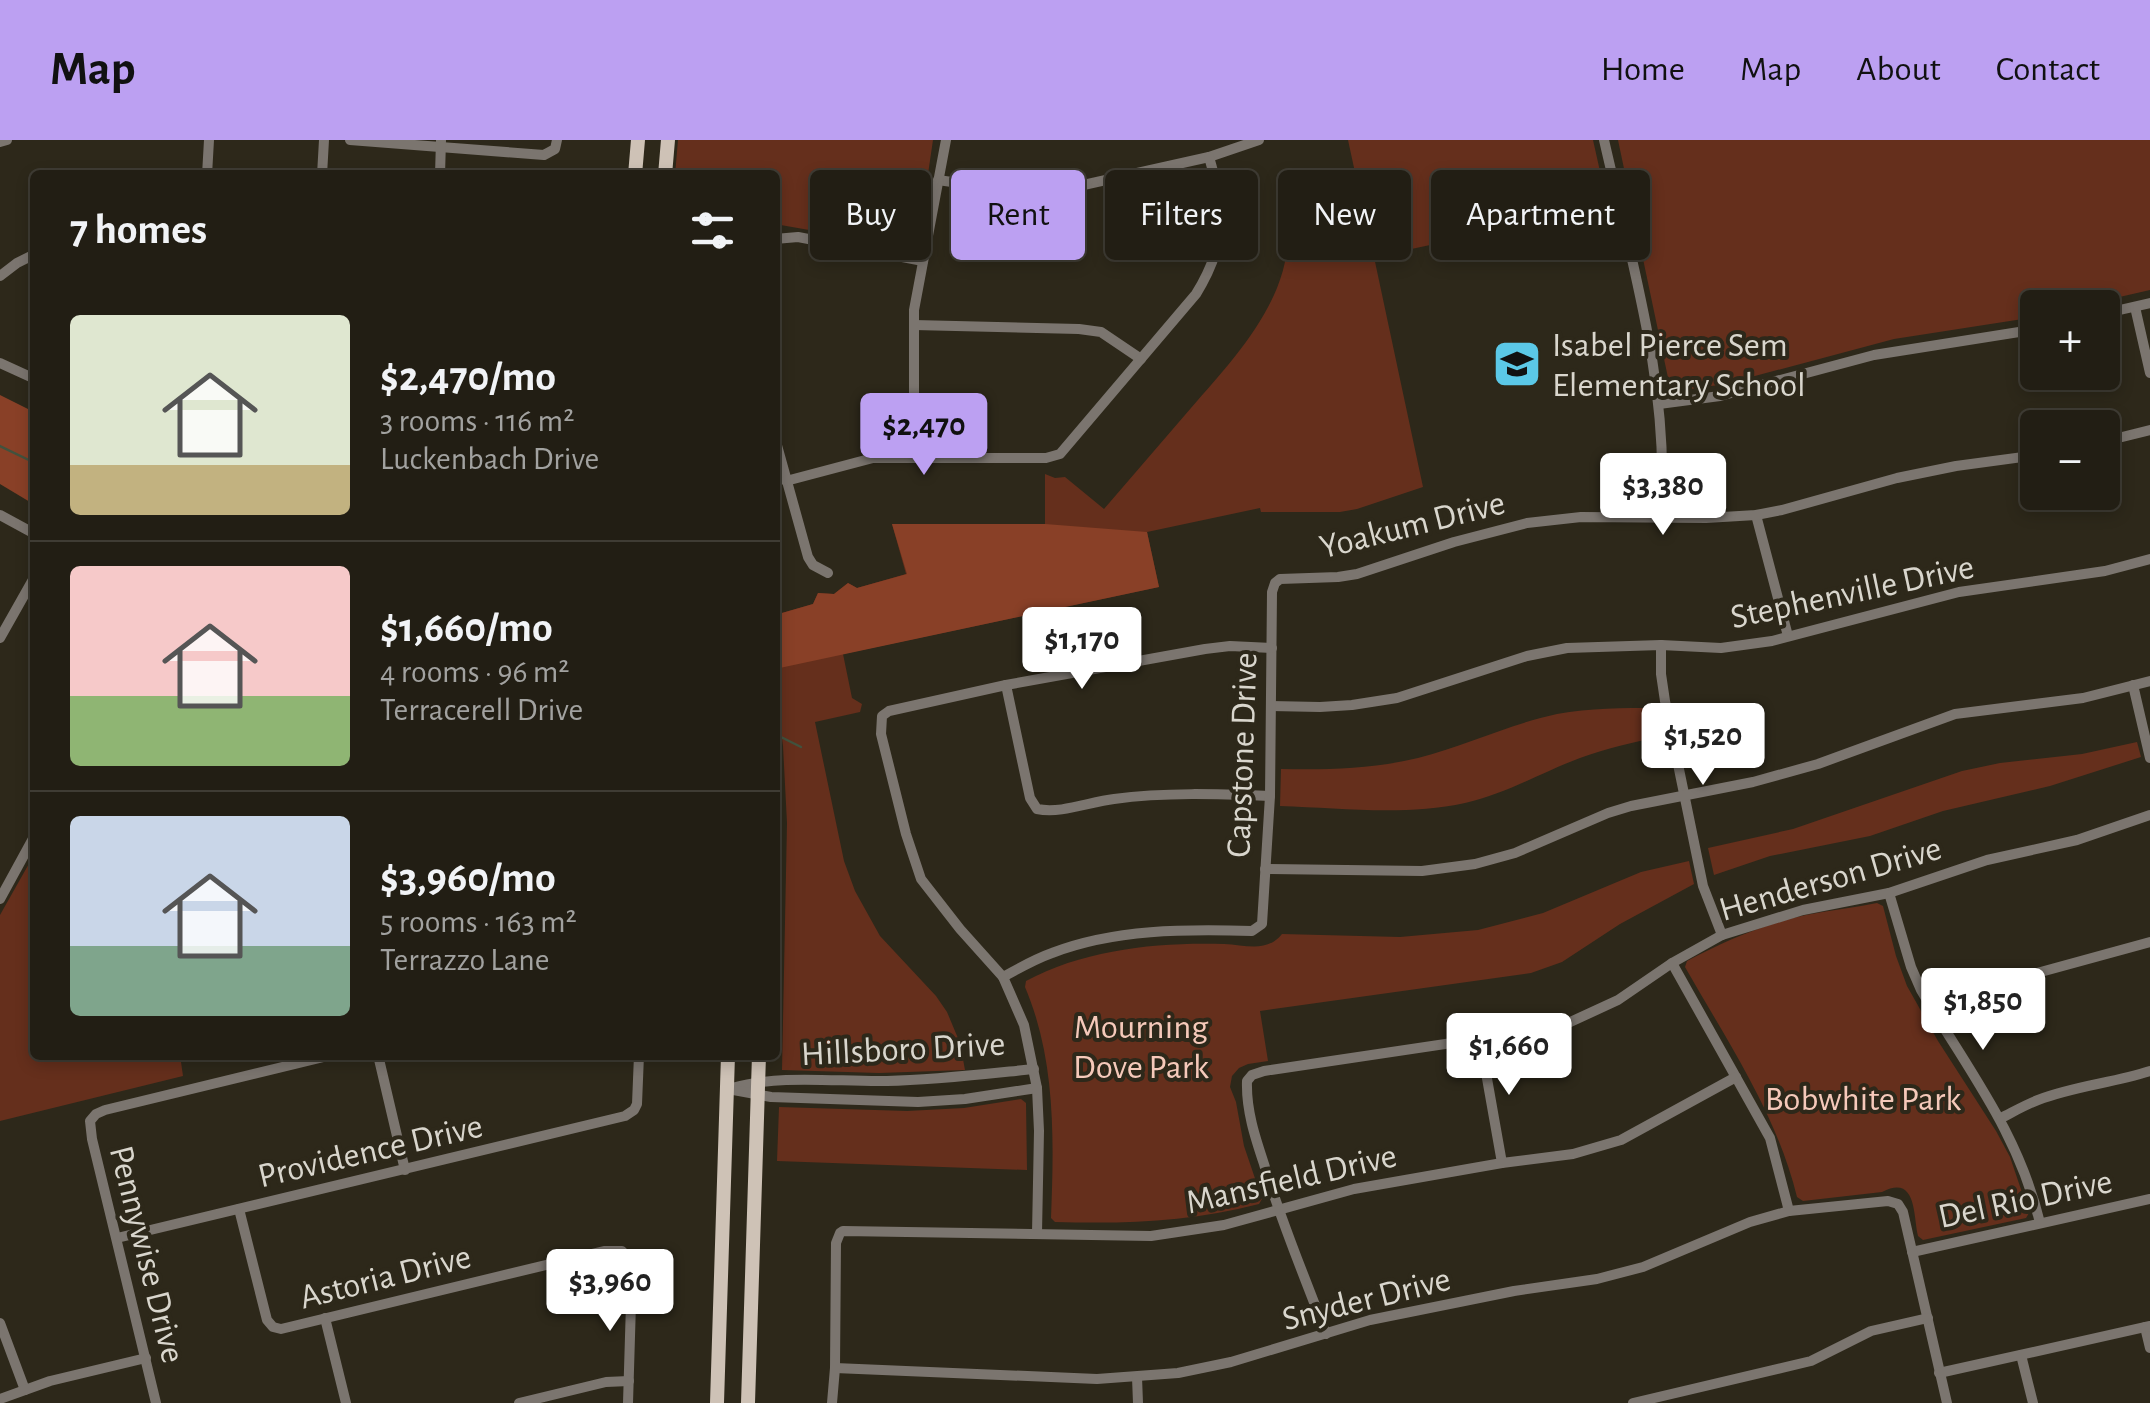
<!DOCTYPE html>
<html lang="en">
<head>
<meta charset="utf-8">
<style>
  body { margin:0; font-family:"Alegreya Sans",sans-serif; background:#2e2b22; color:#f1f3f6; height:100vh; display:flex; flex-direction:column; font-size:38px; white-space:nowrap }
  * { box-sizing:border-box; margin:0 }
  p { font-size:32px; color:#a2a2a0 }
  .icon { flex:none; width:55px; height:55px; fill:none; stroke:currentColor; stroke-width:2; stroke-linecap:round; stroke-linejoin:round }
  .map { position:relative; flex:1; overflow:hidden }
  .side { position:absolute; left:30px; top:30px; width:750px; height:890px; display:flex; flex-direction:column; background:#221e14; border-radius:10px; box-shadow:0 5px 15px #0003,0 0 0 2px #3f3c34 }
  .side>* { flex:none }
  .banner { position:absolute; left:810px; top:30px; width:950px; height:90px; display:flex; gap:20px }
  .buttons { position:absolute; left:2020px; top:150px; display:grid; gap:20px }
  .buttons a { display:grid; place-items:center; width:100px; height:100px; border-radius:10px; background:#221e14; box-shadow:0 5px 15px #0003,0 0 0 2px #3f3c34; font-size:50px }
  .price { position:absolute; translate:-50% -85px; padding:0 22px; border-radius:10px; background:#fff; color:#222; font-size:32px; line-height:65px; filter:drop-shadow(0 2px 5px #0008) }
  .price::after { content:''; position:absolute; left:50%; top:60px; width:30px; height:22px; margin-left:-15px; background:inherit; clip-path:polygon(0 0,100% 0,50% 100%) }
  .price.on { background:#bca0f2; color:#111 }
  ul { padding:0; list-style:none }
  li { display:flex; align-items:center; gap:30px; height:250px; padding:0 40px }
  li+li { border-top:2px solid #3f3c34 }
  li span { display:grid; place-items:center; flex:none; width:280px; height:200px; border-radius:10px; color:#555 }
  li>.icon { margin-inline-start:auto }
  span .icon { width:120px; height:120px; fill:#fffc; stroke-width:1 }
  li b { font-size:42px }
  h2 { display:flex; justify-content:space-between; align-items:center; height:120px; padding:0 40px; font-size:42px }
  .tag { padding:0 35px; border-radius:10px; background:#221e14; box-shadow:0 5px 15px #0003,0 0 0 2px #3f3c34; font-size:35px; line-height:90px }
  .tag.on { background:#bca0f2; color:#111 }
  header { display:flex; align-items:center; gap:60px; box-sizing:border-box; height:140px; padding:0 50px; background:#bca0f2; color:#111 }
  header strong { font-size:48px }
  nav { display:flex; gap:55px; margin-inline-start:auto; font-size:35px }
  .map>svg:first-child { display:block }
  .green { fill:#652f1c }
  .forest { fill:#894027 }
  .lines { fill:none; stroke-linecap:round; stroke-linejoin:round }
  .stream { stroke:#41523e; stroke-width:2.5 }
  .minor { stroke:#7b756f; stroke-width:10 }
  .major { stroke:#cec2b6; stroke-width:14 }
  .labels { text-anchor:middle; stroke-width:8; stroke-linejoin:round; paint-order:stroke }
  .poi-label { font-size:35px; fill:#d9d6cd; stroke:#2d281a; text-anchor:start }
  .street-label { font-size:35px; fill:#d9d6cd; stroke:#2d281a }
  .park-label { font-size:35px; fill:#f5c9ba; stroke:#2d281a }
</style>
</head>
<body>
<header>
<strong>Map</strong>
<nav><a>Home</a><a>Map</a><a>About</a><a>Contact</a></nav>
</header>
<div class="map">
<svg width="2150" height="1263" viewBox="0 0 2150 1263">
  <rect width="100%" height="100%" fill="#2d281a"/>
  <g class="green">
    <polygon points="678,0 933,0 917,109 775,84 775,35 675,35"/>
    <path d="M1348,0H1593L1608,67L1374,117L1423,347L1357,369L1340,372H1261L1260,368L1147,392L1159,447L843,514L852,558L862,564L860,572L815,582L844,721L855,751L880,796L936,856L947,872L960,903L965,930L879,933L782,930L787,683L783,606L775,548V475L813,464L818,453L834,454L848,443L857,448L906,434L892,384H1045V334L1055,338L1065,337L1104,369C1133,335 1162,302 1191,268C1223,231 1258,194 1277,148C1288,121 1290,93 1290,64L1356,37Z"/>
    <polygon points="1618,0 2150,0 2150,150 2076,167 2038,168 2036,177 1894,199 1725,244 1671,252"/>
    <path d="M1657,568L1663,596C1635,602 1607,608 1580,618C1542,632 1506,654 1465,663C1405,676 1341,668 1280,666L1281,629C1327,630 1373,629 1418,618C1465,606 1510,584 1557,574C1590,568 1623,568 1657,568Z"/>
    <polygon points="2137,602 2141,617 2050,646 1943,671 1870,696 1770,716 1714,735 1708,708 1793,689 1962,631 2000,623 2082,614"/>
    <polygon points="35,713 35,915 180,915 183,936 0,981 0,775"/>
    <path d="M1689,721L1694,744L1620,784L1562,822L1531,833L1260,871L1268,921L1248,924L1239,928L1232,936L1230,947L1236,962L1244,1006L1262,1059L1259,1064C1189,1082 1127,1084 1055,1082L1051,1078C1054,1000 1056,920 1025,847L1026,841C1085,809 1159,802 1224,804C1246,805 1267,813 1282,794L1400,797L1478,790L1543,773L1641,732Z"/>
    <path d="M1877,763L1883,766L1896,816L1907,846L1938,901L1996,991L2010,1017L2029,1073L2026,1078L1923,1100L1918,1096C1913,1075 1917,1034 1882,1052L1803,1061L1797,1057C1777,974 1727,901 1685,827L1687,821C1724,801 1764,784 1806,775C1830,770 1854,768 1877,763Z"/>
    <polygon points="1021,959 1026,963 1027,1030 777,1021 779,967 907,971 964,968"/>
  </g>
  <g class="forest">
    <polygon points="0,255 28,269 31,299 35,302 35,365 0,344"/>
    <polygon points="892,384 1045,384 1147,392 1159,447 775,529 775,475 813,464 818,453 834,454 848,443 857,448 907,434"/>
  </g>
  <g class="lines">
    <g class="stream">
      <polyline points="0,306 35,323"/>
      <polyline points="775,594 801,607"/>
    </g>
    <g class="minor">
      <polyline points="350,0 544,15 555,9 557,0"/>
      <path d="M1604,0C1631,119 1672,256 1660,378"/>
      <polyline points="0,2 7,0"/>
      <polyline points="207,35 209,0"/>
      <polyline points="322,35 324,0"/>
      <polyline points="440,35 441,0"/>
      <polyline points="938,40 1007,50 1070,48 1209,17 1259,0"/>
      <polyline points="775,99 798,97 923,121"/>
      <polyline points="0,136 17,123 35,114"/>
      <polyline points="2135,167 2150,233"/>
      <polyline points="2102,174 2150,163"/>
      <polyline points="914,185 1079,189 1101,192 1141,219"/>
      <polyline points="0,223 35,239"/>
      <polyline points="1659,264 1720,256 1874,215 2038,189"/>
      <polyline points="775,298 808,417 813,425 828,433"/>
      <polyline points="2102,302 2150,290"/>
      <polyline points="914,318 914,170 946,0"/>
      <path d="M786,341L873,318H1046L1060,314L1196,154C1227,104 1225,71 1209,17"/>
      <polyline points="0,375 35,394"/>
      <polyline points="1756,375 1788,496"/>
      <polyline points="0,498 35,436"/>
      <polyline points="1661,505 1661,534 1665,561 1703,746 1722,795"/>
      <path d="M1006,545L1030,658L1037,669C1061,674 1089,662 1114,659C1165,652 1218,654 1270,656"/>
      <polyline points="2133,545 2150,618"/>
      <polyline points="1271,566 1320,567 1352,565 1397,558 1527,516 1567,508 1661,505 1721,508 1772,501 1959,452 2105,431 2150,419"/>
      <polyline points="1265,729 1422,731 1475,724 1515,713 1608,673 1631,666 1753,642 1818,624 1955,574 2083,558 2150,541"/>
      <path d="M1889,753L1911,827L1921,850C1967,929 2018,991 2040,1083"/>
      <polyline points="0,759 35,695"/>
      <polyline points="1672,823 1770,998 1789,1071"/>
      <path d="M1003,837C1019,828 1035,819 1052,813C1114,789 1186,789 1252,791L1262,784L1270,656L1272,452L1275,443L1280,439L1338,437L1357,434L1454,402L1527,383L1581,377L1706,378L1756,375L1782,370L1897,338L1956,326L2038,315"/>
      <polyline points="1935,875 1977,851 1997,844 2150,802"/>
      <polyline points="1480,899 1502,1023"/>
      <polyline points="378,915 405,1030"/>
      <path d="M732,948C781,934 836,942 887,941C936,940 985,934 1034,929"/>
      <polyline points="728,949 771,957 918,962 965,959 1037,948"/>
      <path d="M2001,978C2013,972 2025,965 2038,960C2074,946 2113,943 2150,931"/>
      <polyline points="239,1069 267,1180 273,1187 281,1189 604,1111 622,1111 630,1120 632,1130 628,1263"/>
      <polyline points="1037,1093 1039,991 1037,948 1024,885 1003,837 960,789 921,739 906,694 881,594 882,576 889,571 1006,545 1205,509 1230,506 1272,508"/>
      <polyline points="117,1098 625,976 634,970 637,964 639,915"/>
      <polyline points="1912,1112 2150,1059"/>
      <polyline points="325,1178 346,1263"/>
      <polyline points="0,1183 25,1250"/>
      <polyline points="2145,1187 2150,1208"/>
      <path d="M1326,1194C1305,1137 1281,1082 1264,1024C1255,997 1246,970 1247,941L1252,935L1264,931L1526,892L1566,884L1618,860L1672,823L1722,795L1803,770L1889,753L1987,720L2077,700L2150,675"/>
      <polyline points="2021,1215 2033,1263"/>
      <polyline points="835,1228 1097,1239 1178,1233 1231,1222 1370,1180 1514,1151 1597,1139 1643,1127 1750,1082 1789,1071 1888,1061 1898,1064 1903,1072 1947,1263"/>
      <polyline points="1939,1233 2150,1186"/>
      <polyline points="1137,1237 1138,1263"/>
      <polyline points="0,1259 50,1241 146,1218"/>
      <polyline points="156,1263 92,999 90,981 96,974 105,970 332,915"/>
      <polyline points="519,1263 606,1242 629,1241"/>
      <polyline points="832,1263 835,1228 836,1103 840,1093 843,1091 1151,1096 1224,1085 1354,1049 1502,1023 1573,1014 1621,1000 1736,937"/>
      <polyline points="1633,1263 1811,1221 1871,1191 1928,1178"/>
    </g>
    <g class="major">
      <polyline points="635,35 638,0"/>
      <polyline points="665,35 668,0"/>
      <polyline points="717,1263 728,915"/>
      <polyline points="748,1263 759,915"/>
    </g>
  </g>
  <defs>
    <g id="school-square" transform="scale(2.5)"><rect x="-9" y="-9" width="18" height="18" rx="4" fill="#5bc8e7" stroke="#2d281a"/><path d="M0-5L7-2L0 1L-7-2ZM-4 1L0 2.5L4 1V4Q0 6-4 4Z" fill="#111"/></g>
  </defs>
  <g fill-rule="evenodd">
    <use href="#school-square" x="1517" y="224"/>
  </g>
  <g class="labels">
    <g class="poi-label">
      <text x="1552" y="216">Isabel Pierce Sem<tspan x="1552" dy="40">Elementary School</tspan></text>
    </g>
    <g class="street-label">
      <text transform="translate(1412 384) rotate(-14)" y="12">Yoakum Drive</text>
      <text transform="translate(1852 451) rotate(-12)" y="12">Stephenville Drive</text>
      <text transform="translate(1241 615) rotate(-88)" y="12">Capstone Drive</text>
      <text transform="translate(1830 738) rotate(-16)" y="12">Henderson Drive</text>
      <text transform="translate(903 908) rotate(-3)" y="12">Hillsboro Drive</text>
      <text transform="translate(370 1010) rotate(-13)" y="12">Providence Drive</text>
      <text transform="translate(1291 1038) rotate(-13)" y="12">Mansfield Drive</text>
      <text transform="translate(2025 1058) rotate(-12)" y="12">Del Rio Drive</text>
      <text transform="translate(148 1114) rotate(76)" y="12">Pennywise Drive</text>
      <text transform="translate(385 1136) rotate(-14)" y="12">Astoria Drive</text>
      <text transform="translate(1366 1158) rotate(-14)" y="12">Snyder Drive</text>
    </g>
    <g class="park-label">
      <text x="1141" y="898">Mourning<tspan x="1141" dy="40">Dove Park</tspan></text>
      <text x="1863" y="970">Bobwhite Park</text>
    </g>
  </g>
</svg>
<div class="buttons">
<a>+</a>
<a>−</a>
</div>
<b class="price on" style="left:924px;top:338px">$2,470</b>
<b class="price" style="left:1663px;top:398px">$3,380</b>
<b class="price" style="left:1082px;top:552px">$1,170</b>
<b class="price" style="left:1703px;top:648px">$1,520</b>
<b class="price" style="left:1983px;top:913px">$1,850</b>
<b class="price" style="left:1509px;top:958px">$1,660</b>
<b class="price" style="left:610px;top:1194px">$3,960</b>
<div class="banner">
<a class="tag">Buy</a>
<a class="tag on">Rent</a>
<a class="tag">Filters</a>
<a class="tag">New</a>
<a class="tag">Apartment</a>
</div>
<section class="side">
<h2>7 homes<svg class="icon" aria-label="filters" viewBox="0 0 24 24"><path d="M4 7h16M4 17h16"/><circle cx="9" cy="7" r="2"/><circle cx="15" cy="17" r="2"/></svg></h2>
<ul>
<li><span style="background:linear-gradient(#dfe7d0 75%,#c2b280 0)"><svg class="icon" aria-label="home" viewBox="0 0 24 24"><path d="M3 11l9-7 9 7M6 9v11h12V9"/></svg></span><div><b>$2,470/mo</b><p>3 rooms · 116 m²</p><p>Luckenbach Drive</p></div></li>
<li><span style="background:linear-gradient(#f6c9c9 65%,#8fb573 0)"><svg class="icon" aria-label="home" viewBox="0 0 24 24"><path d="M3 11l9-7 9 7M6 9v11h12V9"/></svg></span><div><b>$1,660/mo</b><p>4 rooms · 96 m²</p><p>Terracerell Drive</p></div></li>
<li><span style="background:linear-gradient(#c9d6e8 65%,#7fa58c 0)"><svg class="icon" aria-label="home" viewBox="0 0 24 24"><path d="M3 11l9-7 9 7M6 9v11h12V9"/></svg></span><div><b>$3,960/mo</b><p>5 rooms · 163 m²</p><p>Terrazzo Lane</p></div></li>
</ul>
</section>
</div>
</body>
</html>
